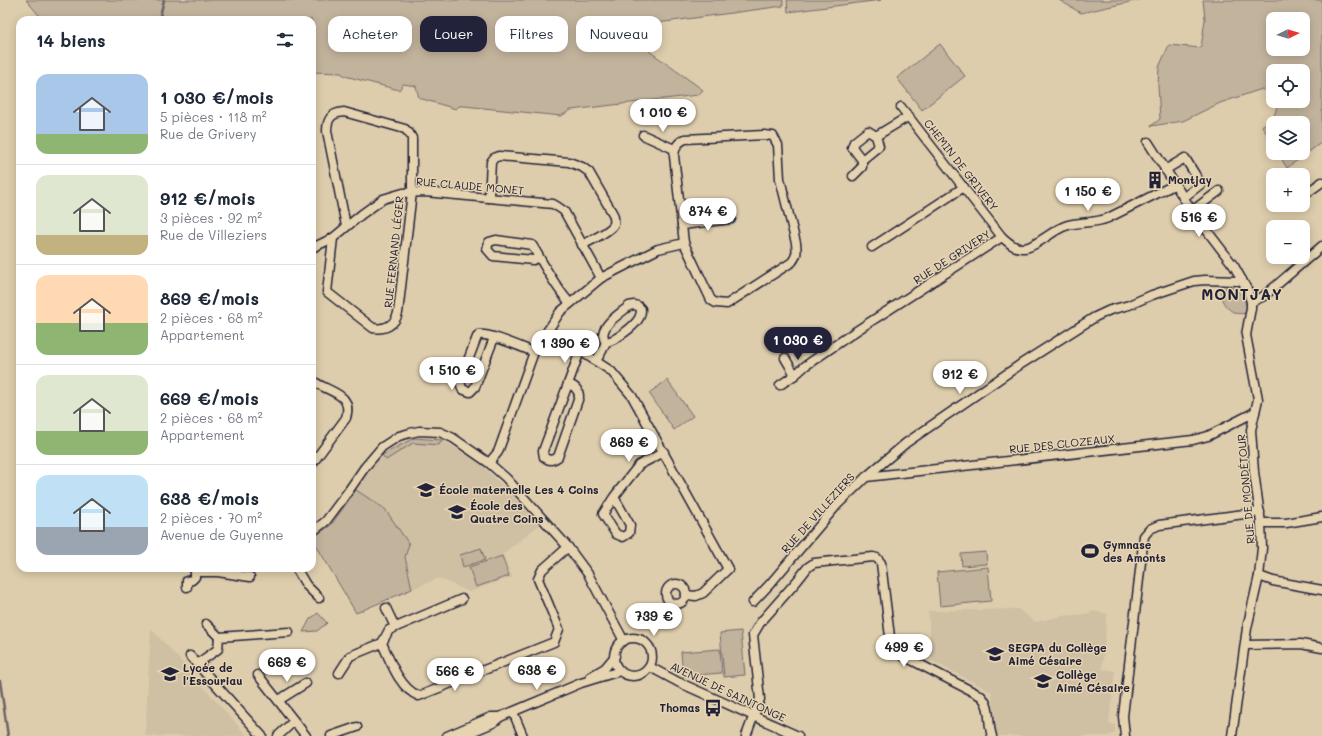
<!DOCTYPE html>
<html lang="fr">
<head>
<meta charset="utf-8">
<style>
  body { margin:0; font-family:Mali,sans-serif; background:#f6f6f7; color:#1f2937; height:100vh; display:flex; flex-direction:column; font-size:15px; white-space:nowrap }
  * { box-sizing:border-box; margin:0 }
  p { font-size:13px; color:#747a83 }
  .icon { flex:none; width:22px; height:22px; fill:none; stroke:currentColor; stroke-width:2; stroke-linecap:round; stroke-linejoin:round }
  .map { position:relative; flex:1; overflow:hidden }
  .panel { position:absolute; left:16px; top:16px; width:300px; height:556px; display:flex; flex-direction:column; background:#fff; border-radius:12px; box-shadow:0 2px 10px #0003 }
  .panel>* { flex:none }
  .hud { position:absolute; left:328px; top:16px; width:380px; height:36px; display:flex; gap:8px }
  .needle { width:26px; rotate:85deg }
  .buttons { position:absolute; left:1266px; top:12px; display:grid; gap:8px }
  .buttons a { display:grid; place-items:center; width:44px; height:44px; border-radius:8px; background:#fff; box-shadow:0 2px 10px #0003; font-size:20px }
  .price { position:absolute; translate:-50% -34px; padding:0 9px; border-radius:14px; background:#fff; color:#222; font-size:13px; line-height:26px; filter:drop-shadow(0 1px 2px #0008) }
  .price::after { content:''; position:absolute; left:50%; top:24px; width:12px; height:9px; margin-left:-6px; background:inherit; clip-path:polygon(0 0,100% 0,50% 100%) }
  .price.selected { background:#22223b; color:#fff }
  ul { padding:0; list-style:none }
  li { display:flex; align-items:center; gap:12px; height:100px; padding:0 20px }
  li+li { border-top:1px solid #e0e1e3 }
  li span { display:grid; place-items:center; flex:none; width:112px; height:80px; border-radius:12px; color:#555 }
  li>.icon { margin-inline-start:auto }
  span .icon { width:48px; height:48px; fill:#fffc; stroke-width:1 }
  li b { font-size:17px }
  h2 { display:flex; justify-content:space-between; align-items:center; height:48px; padding:0 20px; font-size:17px }
  .pill { padding:0 14px; border-radius:12px; background:#fff; box-shadow:0 2px 10px #0003; font-size:14px; line-height:36px }
  .pill.selected { background:#22223b; color:#fff }
  .map>svg:first-child { display:block }
  .built { fill:#cfbfa3 }
  .green { fill:#c2b39c; stroke:#726a6c; fill-rule:evenodd }
  .lines { fill:none; stroke-linecap:round; stroke-linejoin:round }
  .stream { stroke:#696366; stroke-width:2.5 }
  .minor-casing { stroke:#22223b; stroke-width:11 }
  .minor { stroke:#e6d4b1; stroke-width:8 }
  .labels { text-anchor:middle; stroke-width:3; stroke-linejoin:round; paint-order:stroke }
  .street-label { font-size:11px; fill:#22223b; stroke:#e6d4b1 }
  .poi-label { font-size:11px; font-weight:bold; fill:#22223b; stroke:#e6d4b1; text-anchor:start }
  .district-label { font-size:15px; font-weight:bold; letter-spacing:1px; fill:#22223b; stroke:#e6d4b1 }
</style>
</head>
<body>
<div class="map">
<svg width="1322" height="736" viewBox="0 0 1322 736">
  <rect width="100%" height="100%" fill="#decdac"/>
  <filter id="ink" filterUnits="userSpaceOnUse"><feTurbulence type="fractalNoise" baseFrequency=".025" numOctaves="2"/><feDisplacementMap in="SourceGraphic" scale="8" xChannelSelector="R" yChannelSelector="G"/><feConvolveMatrix kernelMatrix="1 2 1 2 8 2 1 2 1" color-interpolation-filters="sRGB"/></filter>
  <g filter="url(#ink)">
    <g class="built">
      <polygon points="414,438 440,439 476,459 508,491 539,525 503,554 512,577 469,592 439,578 412,589 405,557 356,490 380,456 397,444"/>
      <polygon points="1018,609 1035,622 1062,616 1086,614 1094,611 1107,614 1102,669 1115,671 1109,724 1115,725 1115,733 1108,736 998,736 995,729 992,692 932,661 928,611"/>
      <polygon points="151,629 170,649 247,736 145,736"/>
    </g>
    <g class="green">
      <polygon points="26,0 783,0 783,6 650,24 649,51 703,90 698,95 571,110 561,116 464,106 459,106 456,109 419,98 416,86 403,84 399,90 345,76 341,73 312,72 312,20 43,20"/>
      <polygon points="787,0 881,0 788,12"/>
      <polygon points="1059,0 1139,0 1081,13"/>
      <path d="M1203,0H1322V142L1287,168L1278,153H1303V123H1273V144L1262,126L1274,116L1279,101H1303V71H1273V95L1262,89L1220,103L1183,121L1151,126L1160,119L1158,86L1159,67L1169,45L1201,48L1205,19ZM1273,19H1303V49H1273Z"/>
      <polygon points="940,44 965,76 922,110 897,78"/>
      <path d="M1228,286C1238,289 1251,302 1245,313C1233,317 1219,303 1221,291Z"/>
      <polygon points="667,380 693,416 674,430 649,393"/>
      <polygon points="414,438 442,440 439,445 413,443 386,460 382,455"/>
      <polygon points="356,490 385,509 409,544 405,557 412,589 356,613 312,538 331,525"/>
      <polygon points="481,548 485,560 463,567 460,555"/>
      <polygon points="986,552 987,564 962,566 961,554"/>
      <polygon points="502,556 509,576 476,587 469,567"/>
      <polygon points="988,567 991,601 940,606 937,572"/>
      <polygon points="318,613 327,623 317,631 303,632 310,619"/>
      <polygon points="741,631 745,675 724,677 720,633"/>
      <polygon points="720,649 722,673 683,676 681,652"/>
    </g>
    <g class="lines">
      <g class="stream">
        <polyline points="159,20 164,0"/>
        <polyline points="0,681 8,736"/>
      </g>
      <g class="minor-casing">
        <g id="minor">
          <path d="M901,107L1002,237C1009,243 1015,249 1024,248C1034,248 1053,230 1065,226C1079,221 1094,224 1108,218L1174,185"/>
          <polyline points="643,135 674,149"/>
          <path d="M764,135L773,136L778,145L780,179L796,243C797,251 797,256 792,262L727,304L716,303L711,300L684,243L674,156C675,147 677,143 685,139Z"/>
          <polyline points="876,136 868,131 854,142 852,147 862,160 879,146 876,136 909,116"/>
          <polyline points="1148,142 1192,211 1234,266 1248,291 1251,302 1251,308 1246,335 1258,399 1251,430 1254,472 1261,523 1262,548 1259,576 1247,628 1232,736"/>
          <polyline points="1165,170 1185,158 1201,184 1183,198"/>
          <polyline points="853,176 862,167 862,160"/>
          <polyline points="1304,195 1322,182"/>
          <path d="M489,198L491,162L494,158L499,156L569,162L582,167L589,172L613,214C614,217 615,221 614,224C611,231 590,241 582,245"/>
          <polyline points="1192,211 1219,191"/>
          <polyline points="682,225 731,219"/>
          <path d="M333,238L327,292L373,328C385,330 395,325 398,313L412,192V138L409,133L405,129L344,112C332,113 327,118 327,131L346,226"/>
          <polyline points="872,247 964,187"/>
          <polyline points="312,248 333,238 362,214 383,199 403,193 425,192 553,204 558,207 564,211 601,278"/>
          <path d="M539,257L533,260L493,256L487,249L489,242L496,240L532,245C544,264 554,286 570,303"/>
          <polyline points="1251,302 1264,296 1322,246"/>
          <path d="M634,305L638,306L641,309C641,312 641,315 639,318C635,326 615,341 606,342C595,328 620,314 629,306Z"/>
          <polyline points="548,330 611,371 632,396 728,569 703,593 696,596 686,595"/>
          <path d="M494,338L475,387L470,392L462,389L460,381L477,337L479,335C490,333 523,348 534,352"/>
          <polyline points="785,358 795,375"/>
          <polyline points="596,361 602,351 606,342"/>
          <path d="M312,380C326,392 354,392 346,418L312,464"/>
          <path d="M568,384C575,386 579,390 579,397L558,457C552,461 549,461 544,457L543,451Z"/>
          <polyline points="568,384 580,351"/>
          <polyline points="780,385 795,375 805,366 856,331 1002,237"/>
          <polyline points="489,463 498,452 534,352 560,312 601,278 658,249 684,243"/>
          <polyline points="866,477 1193,440 1208,436 1255,412"/>
          <polyline points="614,497 603,514 616,534 623,537 629,533 630,525 614,497 639,465 664,452"/>
          <polyline points="1261,523 1286,523 1322,517"/>
          <polyline points="312,532 326,521 347,493 365,467 382,447 399,436 410,433 419,431 440,432 453,438 489,463 506,478 568,547 588,574 624,641"/>
          <polyline points="195,568 195,572 218,572 250,577"/>
          <polyline points="296,568 306,585 319,598"/>
          <polyline points="1259,576 1273,581 1322,590"/>
          <circle cx="676" cy="594" r="10"/>
          <polyline points="187,587 187,581 192,580 195,577 195,572"/>
          <path d="M462,599L389,630L382,643C390,661 400,689 419,696L554,642L559,629L538,579L542,570L568,547"/>
          <polyline points="753,602 770,584 838,504 866,477 906,443 1021,364 1095,317 1110,310 1129,305 1152,295 1194,281 1205,280 1237,281 1242,280"/>
          <polyline points="386,608 395,627"/>
          <polyline points="206,624 219,637"/>
          <circle cx="633" cy="657" r="19"/>
          <polyline points="1245,645 1301,644 1322,648"/>
          <polyline points="190,656 262,736"/>
          <polyline points="197,664 218,649 219,637 289,632"/>
          <polyline points="650,667 678,682 798,736"/>
          <polyline points="339,673 350,656 382,643"/>
          <polyline points="258,675 306,736"/>
          <polyline points="590,677 605,668 615,656"/>
          <polyline points="279,700 306,683"/>
          <polyline points="513,712 523,736"/>
          <polyline points="278,736 294,721"/>
          <polyline points="331,736 357,727"/>
          <polyline points="447,736 491,717 500,717"/>
          <polyline points="462,736 493,723 500,717 581,683 620,671"/>
          <path d="M746,736L760,699L753,635L760,623L797,581L808,567L814,563L873,557L877,558L881,563L891,645L894,651L981,696C992,707 987,722 992,736"/>
          <polyline points="1125,736 1123,716 1144,536 1150,529 1159,525 1260,512"/>
        </g>
      </g>
      <use href="#minor" class="minor"/>
    </g>
  </g>
  <defs>
    <g id="building-bare" transform="scale(1.38)"><path d="M-4-6H4V6H1V3H-1V6H-4ZM-2.5-4.3h1.7v1.8h-1.7ZM.8-4.3h1.7v1.8H.8ZM-2.5-1h1.7V.8h-1.7ZM.8-1h1.7V.8H.8Z" fill="#22223b" stroke="#e6d4b1" stroke-width="2.5" paint-order="stroke"/></g>
    <g id="school-bare" transform="scale(1.38)"><path d="M0-5L7-2L0 1L-7-2ZM-4 1L0 2.5L4 1V4Q0 6-4 4Z" fill="#22223b" stroke="#e6d4b1" stroke-width="2.5" paint-order="stroke"/></g>
    <g id="stadium-bare" transform="scale(1.38)"><path d="M0-5a6.5 5 0 1 0 0 10a6.5 5 0 1 0 0-10ZM-3.5-1.8h7v3.6h-7Z" fill="#22223b" stroke="#e6d4b1" stroke-width="2.5" paint-order="stroke"/></g>
    <g id="bus-bare" transform="scale(1.38)"><path d="M-5-6H5V4H4V6H2V4H-2V6H-4V4H-5ZM-3.5-4V0h7V-4ZM-3.5 1.2v1.5H-2V1.2ZM2 1.2v1.5H3.5V1.2Z" fill="#22223b" stroke="#e6d4b1" stroke-width="2.5" paint-order="stroke"/></g>
  </defs>
  <g fill-rule="evenodd">
    <use href="#building-bare" x="1155" y="180"/>
    <use href="#school-bare" x="426" y="490"/>
    <use href="#school-bare" x="457" y="512"/>
    <use href="#stadium-bare" x="1090" y="551"/>
    <use href="#school-bare" x="995" y="654"/>
    <use href="#school-bare" x="170" y="674"/>
    <use href="#school-bare" x="1043" y="681"/>
    <use href="#bus-bare" x="713" y="708"/>
  </g>
  <g class="labels">
    <g class="street-label">
      <text transform="translate(961 165) rotate(52)" y="4">CHEMIN DE GRIVERY</text>
      <text transform="translate(470 186) rotate(5)" y="4">RUE CLAUDE MONET</text>
      <text transform="translate(394 252) rotate(-84)" y="4">RUE FERNAND LÉGER</text>
      <text transform="translate(952 257) rotate(-33)" y="4">RUE DE GRIVERY</text>
      <text transform="translate(1062 444) rotate(-6)" y="4">RUE DES CLOZEAUX</text>
      <text transform="translate(1246 489) rotate(-95)" y="4">RUE DE MONDÉTOUR</text>
      <text transform="translate(818 513) rotate(-48)" y="4">RUE DE VILLEZIERS</text>
      <text transform="translate(728 692) rotate(25)" y="4">AVENUE DE SAINTONGE</text>
    </g>
    <g class="poi-label">
      <text x="1168" y="184">Montjay</text>
      <text x="439" y="494">École maternelle Les 4 Coins</text>
      <text x="470" y="510">École des<tspan x="470" dy="13">Quatre Coins</tspan></text>
      <text x="1103" y="549">Gymnase<tspan x="1103" dy="13">des Amonts</tspan></text>
      <text x="1008" y="652">SEGPA du Collège<tspan x="1008" dy="13">Aimé Césaire</tspan></text>
      <text x="183" y="672">Lycée de<tspan x="183" dy="13">l'Essouriau</tspan></text>
      <text x="1056" y="679">Collège<tspan x="1056" dy="13">Aimé Césaire</tspan></text>
      <text x="700" y="712" text-anchor="end">Thomas</text>
    </g>
    <g class="district-label">
      <text x="1242" y="300">MONTJAY</text>
    </g>
  </g>
</svg>
<div class="buttons">
<a><svg class="needle" viewBox="-14 -14 28 28"><path d="M0-13l5 13h-10z" fill="#e53935"/><path d="M0 13l5-13h-10z" fill="#747a83"/></svg></a>
<a><svg class="icon" aria-label="locate" viewBox="0 0 24 24"><circle cx="12" cy="12" r="6"/><path d="M12 2v4M12 18v4M2 12h4M18 12h4"/></svg></a>
<a><svg class="icon" aria-label="layers" viewBox="0 0 24 24"><path d="M12 4l9 5-9 5-9-5zM3 14l9 5 9-5"/></svg></a>
<a>+</a>
<a>−</a>
</div>
<b class="price" style="left:663px;top:133px">1 010 €</b>
<b class="price" style="left:1088px;top:212px">1 150 €</b>
<b class="price" style="left:708px;top:232px">874 €</b>
<b class="price" style="left:1199px;top:238px">516 €</b>
<b class="price selected" style="left:798px;top:361px">1 030 €</b>
<b class="price" style="left:565px;top:364px">1 390 €</b>
<b class="price" style="left:452px;top:391px">1 510 €</b>
<b class="price" style="left:960px;top:395px">912 €</b>
<b class="price" style="left:629px;top:463px">869 €</b>
<b class="price" style="left:654px;top:637px">739 €</b>
<b class="price" style="left:904px;top:668px">499 €</b>
<b class="price" style="left:287px;top:683px">669 €</b>
<b class="price" style="left:537px;top:691px">638 €</b>
<b class="price" style="left:455px;top:692px">566 €</b>
<div class="hud">
<a class="pill">Acheter</a>
<a class="pill selected">Louer</a>
<a class="pill">Filtres</a>
<a class="pill">Nouveau</a>
</div>
<section class="panel">
<h2>14 biens<svg class="icon" aria-label="filters" viewBox="0 0 24 24"><path d="M4 7h16M4 17h16"/><circle cx="9" cy="7" r="2"/><circle cx="15" cy="17" r="2"/></svg></h2>
<ul>
<li><span style="background:linear-gradient(#a9c7e8 75%,#8fb573 0)"><svg class="icon" aria-label="home" viewBox="0 0 24 24"><path d="M3 11l9-7 9 7M6 9v11h12V9"/></svg></span><div><b>1 030 €/mois</b><p>5 pièces · 118 m²</p><p>Rue de Grivery</p></div></li>
<li><span style="background:linear-gradient(#dfe7d0 75%,#c2b280 0)"><svg class="icon" aria-label="home" viewBox="0 0 24 24"><path d="M3 11l9-7 9 7M6 9v11h12V9"/></svg></span><div><b>912 €/mois</b><p>3 pièces · 92 m²</p><p>Rue de Villeziers</p></div></li>
<li><span style="background:linear-gradient(#ffd9b3 60%,#8fb573 0)"><svg class="icon" aria-label="home" viewBox="0 0 24 24"><path d="M3 11l9-7 9 7M6 9v11h12V9"/></svg></span><div><b>869 €/mois</b><p>2 pièces · 68 m²</p><p>Appartement</p></div></li>
<li><span style="background:linear-gradient(#dfe7d0 70%,#8fb573 0)"><svg class="icon" aria-label="home" viewBox="0 0 24 24"><path d="M3 11l9-7 9 7M6 9v11h12V9"/></svg></span><div><b>669 €/mois</b><p>2 pièces · 68 m²</p><p>Appartement</p></div></li>
<li><span style="background:linear-gradient(#bfe0f5 65%,#9aa5b1 0)"><svg class="icon" aria-label="home" viewBox="0 0 24 24"><path d="M3 11l9-7 9 7M6 9v11h12V9"/></svg></span><div><b>638 €/mois</b><p>2 pièces · 70 m²</p><p>Avenue de Guyenne</p></div></li>
</ul>
</section>
</div>
</body>
</html>
